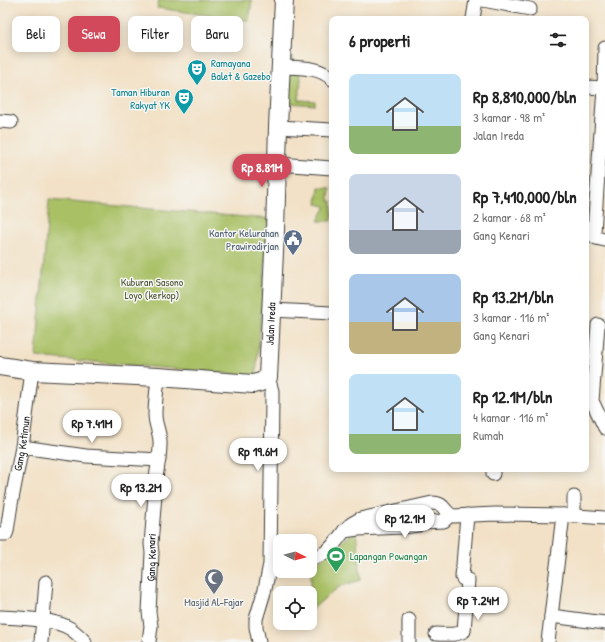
<!DOCTYPE html>
<html lang="id">
<head>
<meta charset="utf-8">
<style>
  body { margin:0; font-family:"Patrick Hand",sans-serif; background:#f2f2f2; color:#222; height:100vh; display:flex; flex-direction:column; font-size:15px; white-space:nowrap }
  * { box-sizing:border-box; margin:0 }
  p { font-size:13px; color:#767676 }
  .icon { flex:none; width:22px; height:22px; fill:none; stroke:currentColor; stroke-width:2; stroke-linecap:round; stroke-linejoin:round }
  .map { position:relative; flex:1; overflow:hidden }
  .drawer { position:absolute; left:329px; top:16px; width:260px; height:456px; display:flex; flex-direction:column; background:#fff; border-radius:8px; box-shadow:0 2px 10px #0003 }
  .drawer>* { flex:none }
  .top-card { position:absolute; left:12px; top:16px; width:257px; height:36px; display:flex; gap:8px }
  .needle { width:26px; rotate:96deg }
  .buttons { position:absolute; left:273px; top:534px; display:grid; gap:8px }
  .buttons a { display:grid; place-items:center; width:44px; height:44px; border-radius:8px; background:#fff; box-shadow:0 2px 10px #0003; font-size:20px }
  .price { position:absolute; translate:-50% -34px; padding:0 9px; border-radius:14px; background:#fff; color:#222; font-size:13px; line-height:26px; filter:drop-shadow(0 1px 2px #0008) }
  .price::after { content:''; position:absolute; left:50%; top:24px; width:12px; height:9px; margin-left:-6px; background:inherit; clip-path:polygon(0 0,100% 0,50% 100%) }
  .price.on { background:#d1495b; color:#fff }
  ul { padding:0; list-style:none }
  li { display:flex; align-items:center; gap:12px; height:100px; padding:0 20px }
  li span { display:grid; place-items:center; flex:none; width:112px; height:80px; border-radius:8px; color:#555 }
  li>.icon { margin-inline-start:auto }
  span .icon { width:48px; height:48px; fill:#fffc; stroke-width:1 }
  li b { font-size:17px }
  h2 { display:flex; justify-content:space-between; align-items:center; height:48px; padding:0 20px; font-size:17px }
  .tag { padding:0 14px; border-radius:8px; background:#fff; box-shadow:0 2px 10px #0003; font-size:14px; line-height:36px }
  .tag.on { background:#d1495b; color:#fff }
  .map>svg:first-child { display:block }
  .green { fill:#a9c065; stroke:#626e40 }
  .lines { fill:none; stroke-linecap:round; stroke-linejoin:round }
  .street-casing { stroke:#3c3a36; stroke-width:15 }
  .secondary-casing { stroke:#3c3a36; stroke-width:20 }
  .street { stroke:#fff; stroke-width:13 }
  .secondary { stroke:#fff; stroke-width:18 }
  .labels { text-anchor:middle; stroke-width:3; stroke-linejoin:round; paint-order:stroke }
  .culture-label { font-size:11px; fill:#0d838f; stroke:#f6f6f2; text-anchor:start }
  .service-label { font-size:11px; fill:#4e5e75; stroke:#f6f6f2; text-anchor:end }
  .park-label { font-size:11px; fill:#4d5536; stroke:#f6f6f2 }
  .street-label { font-size:11px; fill:#1c1c1c; stroke:#f6f6f2 }
  .leisure-label { font-size:11px; fill:#27864d; stroke:#f6f6f2; text-anchor:start }
  .worship-label { font-size:11px; fill:#5b616d; stroke:#f6f6f2 }
</style>
</head>
<body>
<div class="map">
<svg width="605" height="642" viewBox="0 0 605 642">
  <rect width="100%" height="100%" fill="#f6f6f2"/>
  <filter id="ink" filterUnits="userSpaceOnUse"><feTurbulence type="fractalNoise" baseFrequency=".025" numOctaves="2"/><feDisplacementMap in="SourceGraphic" scale="8" xChannelSelector="R" yChannelSelector="G"/><feConvolveMatrix kernelMatrix="1 2 1 2 8 2 1 2 1" color-interpolation-filters="sRGB"/></filter>
  <filter id="wash" filterUnits="userSpaceOnUse"><feTurbulence type="fractalNoise" baseFrequency=".012" numOctaves="4" result="noise"/><feDisplacementMap in="SourceGraphic" scale="16" xChannelSelector="R" yChannelSelector="G"/><feGaussianBlur stdDeviation="0.9" result="paint"/><feColorMatrix in="noise" values="0 0 0 0 0 0 0 0 0 0 0 0 0 0 0 0 0 1.4 0 .05"/><feComposite in="paint" operator="in"/></filter>
  <g filter="url(#wash)">
    <rect width="100%" height="100%" fill="#f2e1c6"/>
    <g class="green">
      <polygon points="159,0 252,0 249,21 157,8"/>
      <polygon points="290,53 301,78 299,100 315,101 315,105 289,103"/>
      <polygon points="319,187 330,188 329,201 332,201 332,221 318,221 326,206 317,204"/>
      <polygon points="49,200 269,219 256,376 36,357"/>
      <polygon points="356,530 361,580 341,586 331,593 311,610 311,567 340,544"/>
    </g>
  </g>
  <g filter="url(#ink)">
    <g class="lines">
      <g class="street-casing">
        <g id="street">
          <polyline points="483,0 530,9"/>
          <polyline points="473,19 476,0"/>
          <path d="M281,67C298,68 319,66 332,79"/>
          <polyline points="586,87 604,88 605,48"/>
          <polyline points="604,88 594,232 594,236 596,238 605,240"/>
          <polyline points="0,121 11,122"/>
          <polyline points="278,127 332,130"/>
          <polyline points="278,164 332,168"/>
          <polyline points="271,310 332,313"/>
          <polyline points="598,325 592,401 605,428"/>
          <polyline points="22,447 86,456 159,460"/>
          <polyline points="493,474 493,469"/>
          <polyline points="574,516 574,497"/>
          <polyline points="344,531 358,529 403,527 418,525 423,522 444,521 450,515"/>
          <path id="s1" d="M0,534H6L7,531L11,504L22,447L32,371"/>
          <path d="M310,559C316,557 322,555 327,551C336,544 341,533 350,525C353,522 357,521 360,519L432,503C446,503 443,512 453,516L495,514L563,515L605,518"/>
          <polyline points="551,616 605,623"/>
          <path d="M0,617C19,618 56,619 71,629C76,633 81,637 85,642"/>
          <polyline points="409,620 409,642"/>
          <path d="M436,634C444,634 456,636 464,631L468,580L463,579L462,577L467,515"/>
          <polyline points="41,642 46,582"/>
          <path id="s2" d="M149,642L151,626L149,612L152,553L151,544L155,495C154,478 160,462 160,445C161,435 155,425 155,415C155,402 157,390 158,377"/>
          <polyline points="259,642 256,627 256,619 265,589 270,564 272,398 272,391 268,377"/>
          <polyline points="548,642 563,515"/>
        </g>
      </g>
      <g class="secondary-casing">
        <g id="secondary">
          <path id="s3" d="M0,366L32,371L158,377L253,384L261,382L268,377L275,231L278,127L284,0"/>
        </g>
      </g>
      <use href="#street" class="street"/>
      <use href="#secondary" class="secondary"/>
    </g>
  </g>
  <defs>
    <g id="theatre-pin" transform="scale(1)"><path d="M0 17L-7.5 6A9.5 9.5 0 1 1 7.5 6Z" fill="#0f9aa8" stroke="#f6f6f2"/><path d="M-5-5.5Q0-4 5-5.5V0Q5 5 0 6Q-5 5-5 0ZM-3.3-2.5H-1v1.5H-3.3ZM1-2.5H3.3v1.5H1ZM-2.8 1Q0 5.5 2.8 1Z" fill="#fff"/></g>
    <g id="civic-pin" transform="scale(1)"><path d="M0 17L-7.5 6A9.5 9.5 0 1 1 7.5 6Z" fill="#5c6f8a" stroke="#f6f6f2"/><path d="M-.6-6.5H3V-4.5H.6V-3L4-1V1h2V6H-6V1h2V-1L-.6-3ZM-1.2 2.5V6h2.4V2.5Z" fill="#fff"/></g>
    <g id="stadium-pin" transform="scale(1)"><path d="M0 17L-7.5 6A9.5 9.5 0 1 1 7.5 6Z" fill="#2e9e5b" stroke="#f6f6f2"/><path d="M0-5a6.5 5 0 1 0 0 10a6.5 5 0 1 0 0-10ZM-3.5-1.8h7v3.6h-7Z" fill="#fff"/></g>
    <g id="mosque-pin" transform="scale(1)"><path d="M0 17L-7.5 6A9.5 9.5 0 1 1 7.5 6Z" fill="#6b7280" stroke="#f6f6f2"/><path d="M3.5-4.9A6 6 0 1 0 3.5 4.9A5 5 0 1 1 3.5-4.9Z" fill="#fff"/></g>
  </defs>
  <g fill-rule="evenodd">
    <use href="#theatre-pin" x="197" y="69"/>
    <use href="#theatre-pin" x="184" y="98"/>
    <use href="#civic-pin" x="293" y="239"/>
    <use href="#stadium-pin" x="336" y="556"/>
    <use href="#mosque-pin" x="214" y="578"/>
  </g>
  <g class="labels">
    <g class="culture-label">
      <text x="211" y="67">Ramayana<tspan x="211" dy="13">Balet &amp; Gazebo</tspan></text>
      <text x="170" y="96" text-anchor="end">Taman Hiburan<tspan x="170" dy="13">Rakyat YK</tspan></text>
    </g>
    <g class="service-label">
      <text x="279" y="237">Kantor Kelurahan<tspan x="279" dy="13">Prawirodirjan</tspan></text>
    </g>
    <g class="park-label">
      <text x="152" y="286">Kuburan Sasono<tspan x="152" dy="13">Loyo (kerkop)</tspan></text>
    </g>
    <g class="street-label">
      <text dy="4" stroke="none"><textPath href="#s3" startOffset="324">Jalan Ireda</textPath></text>
      <text dy="4" stroke="none"><textPath href="#s1" startOffset="98">Gang Ketimun</textPath></text>
      <text dy="4" stroke="none"><textPath href="#s2" startOffset="85">Gang Kenari</textPath></text>
    </g>
    <g class="leisure-label">
      <text x="350" y="560">Lapangan Powangan</text>
    </g>
    <g class="worship-label">
      <text x="214" y="606">Masjid Al-Fajar</text>
    </g>
  </g>
</svg>
<div class="buttons">
<a><svg class="needle" viewBox="-14 -14 28 28"><path d="M0-13l5 13h-10z" fill="#e53935"/><path d="M0 13l5-13h-10z" fill="#767676"/></svg></a>
<a><svg class="icon" aria-label="locate" viewBox="0 0 24 24"><circle cx="12" cy="12" r="6"/><path d="M12 2v4M12 18v4M2 12h4M18 12h4"/></svg></a>
</div>
<b class="price on" style="left:262px;top:188px">Rp 8.81M</b>
<b class="price" style="left:92px;top:444px">Rp 7.41M</b>
<b class="price" style="left:258px;top:472px">Rp 19.6M</b>
<b class="price" style="left:141px;top:508px">Rp 13.2M</b>
<b class="price" style="left:405px;top:539px">Rp 12.1M</b>
<b class="price" style="left:478px;top:621px">Rp 7.24M</b>
<div class="top-card">
<a class="tag">Beli</a>
<a class="tag on">Sewa</a>
<a class="tag">Filter</a>
<a class="tag">Baru</a>
</div>
<section class="drawer">
<h2>6 properti<svg class="icon" aria-label="filters" viewBox="0 0 24 24"><path d="M4 7h16M4 17h16"/><circle cx="9" cy="7" r="2"/><circle cx="15" cy="17" r="2"/></svg></h2>
<ul>
<li><span style="background:linear-gradient(#bfe0f5 65%,#8fb573 0)"><svg class="icon" aria-label="home" viewBox="0 0 24 24"><path d="M3 11l9-7 9 7M6 9v11h12V9"/></svg></span><div><b>Rp 8,810,000/bln</b><p>3 kamar · 98 m²</p><p>Jalan Ireda</p></div></li>
<li><span style="background:linear-gradient(#c9d6e8 70%,#9aa5b1 0)"><svg class="icon" aria-label="home" viewBox="0 0 24 24"><path d="M3 11l9-7 9 7M6 9v11h12V9"/></svg></span><div><b>Rp 7,410,000/bln</b><p>2 kamar · 68 m²</p><p>Gang Kenari</p></div></li>
<li><span style="background:linear-gradient(#a9c7e8 60%,#c2b280 0)"><svg class="icon" aria-label="home" viewBox="0 0 24 24"><path d="M3 11l9-7 9 7M6 9v11h12V9"/></svg></span><div><b>Rp 13.2M/bln</b><p>3 kamar · 116 m²</p><p>Gang Kenari</p></div></li>
<li><span style="background:linear-gradient(#bfe0f5 75%,#8fb573 0)"><svg class="icon" aria-label="home" viewBox="0 0 24 24"><path d="M3 11l9-7 9 7M6 9v11h12V9"/></svg></span><div><b>Rp 12.1M/bln</b><p>4 kamar · 116 m²</p><p>Rumah</p></div></li>
</ul>
</section>
</div>
</body>
</html>
